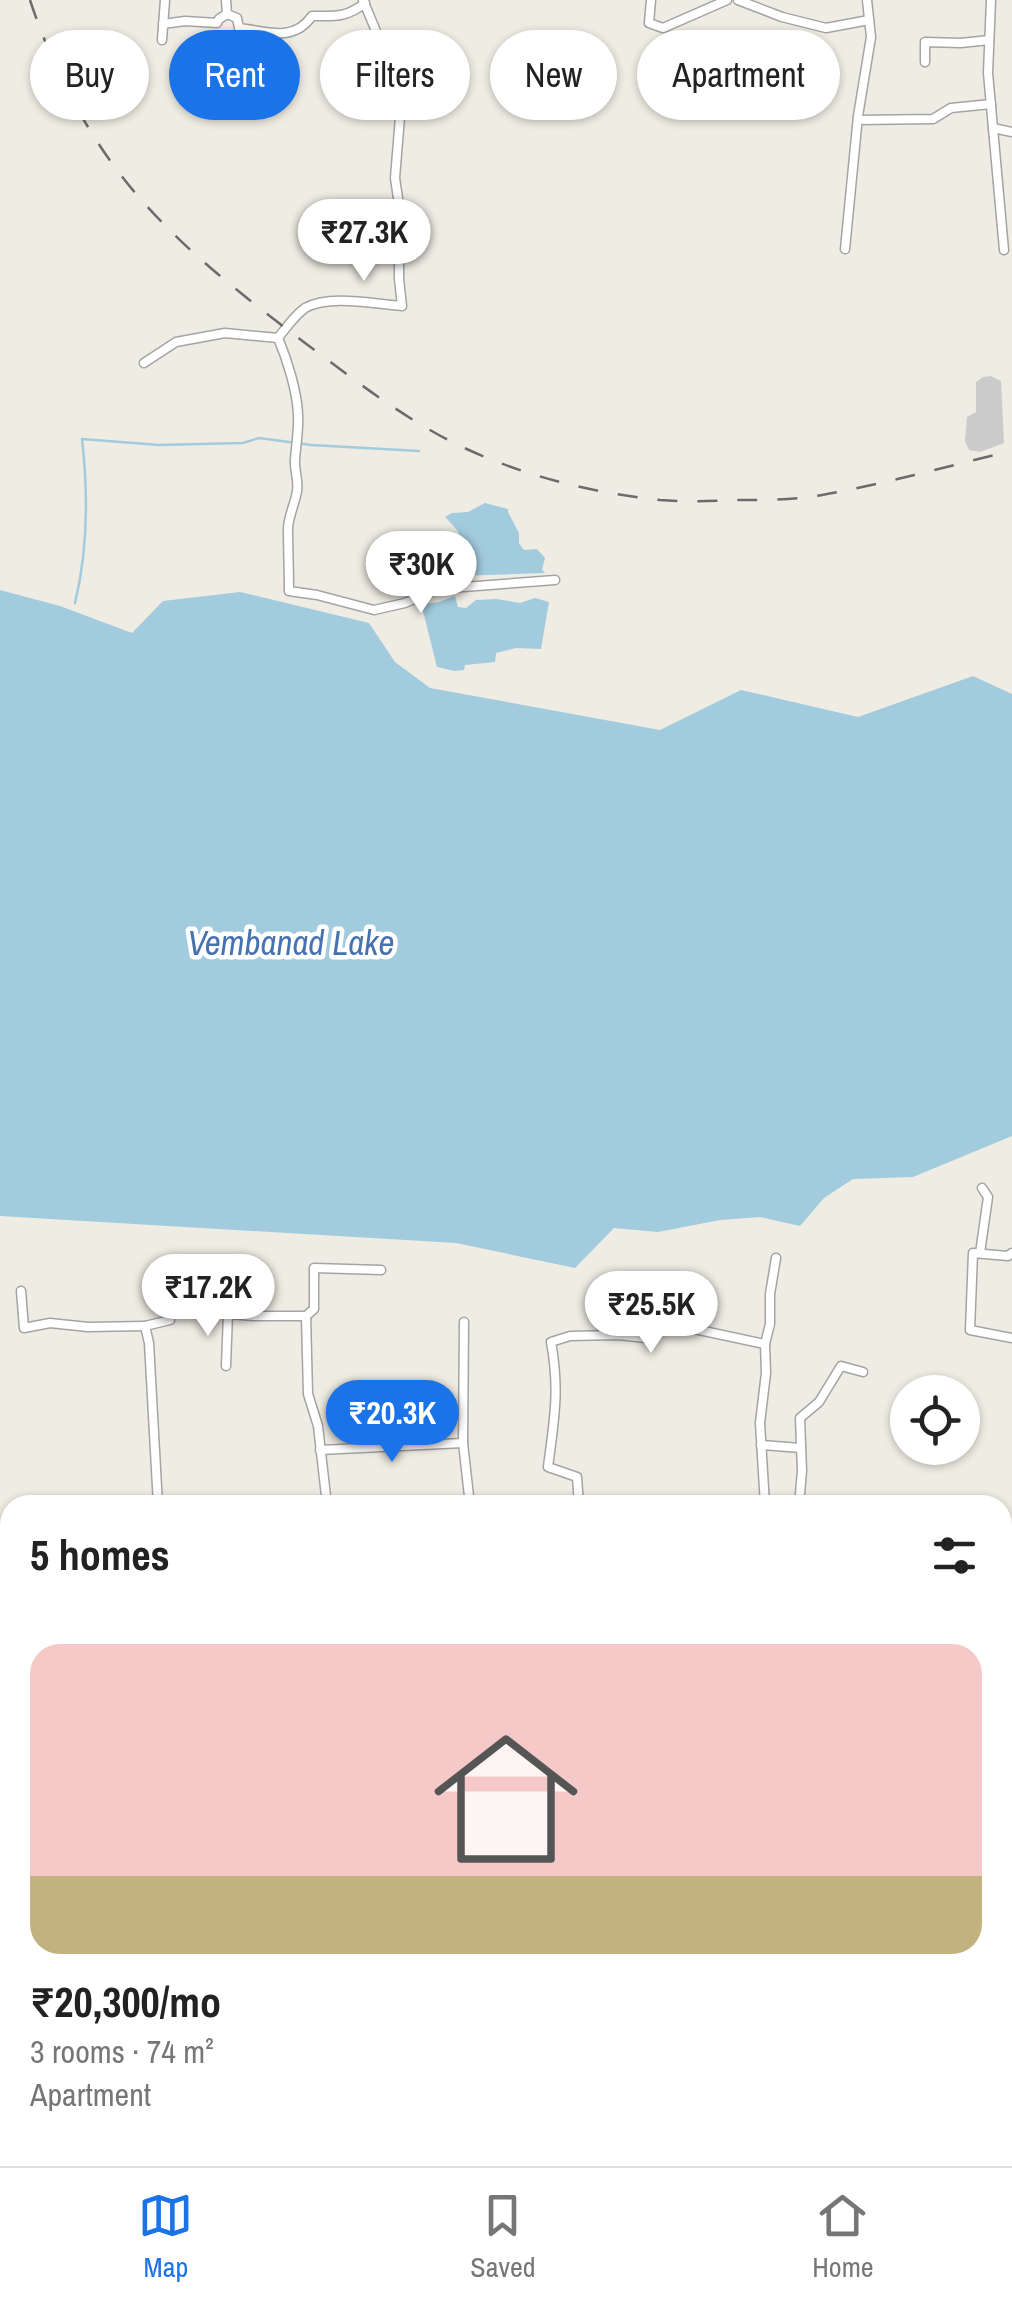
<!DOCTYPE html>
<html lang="en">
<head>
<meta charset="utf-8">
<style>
  body { margin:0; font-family:"Archivo Narrow",sans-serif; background:#f2f2f2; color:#222; height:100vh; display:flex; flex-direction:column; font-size:38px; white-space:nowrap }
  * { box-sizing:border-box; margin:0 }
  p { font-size:32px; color:#767676 }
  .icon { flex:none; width:55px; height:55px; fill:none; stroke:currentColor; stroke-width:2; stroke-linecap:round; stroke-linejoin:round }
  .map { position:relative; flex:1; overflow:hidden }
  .details { position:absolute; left:0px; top:1495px; width:1012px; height:672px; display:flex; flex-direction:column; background:#fff; border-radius:30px 30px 0 0; box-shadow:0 2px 8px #0004 }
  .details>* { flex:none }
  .top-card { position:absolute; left:30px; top:30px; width:952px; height:90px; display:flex; gap:20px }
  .buttons { position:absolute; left:890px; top:1375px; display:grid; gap:20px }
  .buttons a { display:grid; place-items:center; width:90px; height:90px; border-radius:50%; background:#fff; box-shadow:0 2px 8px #0004; font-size:50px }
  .price { position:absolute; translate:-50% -85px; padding:0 22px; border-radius:35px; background:#fff; color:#222; font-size:32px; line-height:65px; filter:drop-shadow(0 2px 5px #0008) }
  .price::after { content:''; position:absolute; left:50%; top:60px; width:30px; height:22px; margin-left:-15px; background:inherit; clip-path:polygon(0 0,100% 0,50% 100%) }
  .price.active { background:#1a73e8; color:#fff }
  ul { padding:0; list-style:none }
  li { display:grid; align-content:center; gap:20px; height:530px; padding:0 30px }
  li+li { border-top:2px solid #e0e0e0 }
  li span { display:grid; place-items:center; height:310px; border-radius:30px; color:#555 }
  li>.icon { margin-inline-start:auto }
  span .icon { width:180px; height:180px; fill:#fffc; stroke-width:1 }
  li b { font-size:42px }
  h2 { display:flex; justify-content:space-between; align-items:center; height:120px; padding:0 30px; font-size:42px }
  .tag { padding:0 35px; border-radius:45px; background:#fff; box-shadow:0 2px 8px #0004; font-size:35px; line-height:90px }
  .tag.active { background:#1a73e8; color:#fff }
  .menu { display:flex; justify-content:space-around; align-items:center; height:140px; border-top:2px solid #e0e0e0; background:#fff; font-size:28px; color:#767676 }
  .menu a { display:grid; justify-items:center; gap:5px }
  .menu .active { color:#1a73e8 }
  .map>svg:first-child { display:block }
  .religious { fill:#cbcbcb }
  .water { fill:#a2cbde }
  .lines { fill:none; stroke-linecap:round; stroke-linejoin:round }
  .stream { stroke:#a2cbde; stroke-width:2.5 }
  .minor-casing { stroke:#a4a4a4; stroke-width:11 }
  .secondary-casing { stroke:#5f7702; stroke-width:14 }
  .minor { stroke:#fff; stroke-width:8 }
  .secondary { stroke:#f1fbb4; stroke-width:10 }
  .rail { stroke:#6b6b6b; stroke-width:2.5; stroke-dasharray:20 20; stroke-linecap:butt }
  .labels { text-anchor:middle; stroke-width:9; stroke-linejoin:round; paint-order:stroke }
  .water-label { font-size:35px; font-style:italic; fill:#4772af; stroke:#fff }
</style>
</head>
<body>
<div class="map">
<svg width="1012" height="2166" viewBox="0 0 1012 2166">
  <rect width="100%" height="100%" fill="#efece3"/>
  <polygon class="religious" points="991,376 1001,381 1004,443 980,452 969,450 965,441 967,417 976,412 976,382 983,377"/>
  <g class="water">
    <path d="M485,503L508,509V512L519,533V543L524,550L537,549L545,558L542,570L545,573L460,576C470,549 465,537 445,517L452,513L468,512Z"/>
    <polygon points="445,543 448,550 452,553 444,563 447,572 445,578 432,581 418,589 405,547 416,550"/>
    <polygon points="0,590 60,606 132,633 163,601 240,592 369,623 395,662 430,688 660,730 741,690 858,717 973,676 1012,694 1012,1136 913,1177 853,1179 824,1198 800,1226 760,1217 720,1220 658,1232 614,1228 575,1268 456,1243 0,1216"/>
    <polygon points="455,596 458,607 466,608 476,600 497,599 520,603 535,598 549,602 541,649 516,648 496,653 495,662 465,665 464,670 454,671 437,667 422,607 424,604 439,602"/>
  </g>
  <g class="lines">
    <path class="stream" d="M75,603C88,550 88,492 82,439L159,445L243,443L259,438L311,445L419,451"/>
    <g class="minor-casing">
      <g id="minor">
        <path d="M226,0L227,14L237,18L239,28C267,31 293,43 312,16C335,16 346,18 365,3"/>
        <polyline points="651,0 649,23 663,28 727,0"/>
        <polyline points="738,0 782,17 826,28 869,20"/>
        <polyline points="991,0 988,73 1004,250"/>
        <polyline points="163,24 185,21 217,23 219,19 227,14"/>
        <polyline points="162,40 165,0"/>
        <polyline points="925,62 925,42 961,43 989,40"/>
        <polyline points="858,120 933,119 951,108 991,104"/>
        <polyline points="993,128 1012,132"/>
        <polyline points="845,249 858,116 871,37 867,0"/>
        <path d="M278,338C287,359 297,391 298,414C299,429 296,445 295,460C294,470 299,480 297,491C295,504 289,514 288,528C288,549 289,570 289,591L317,595L374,610L405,603L437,589L555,580"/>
        <path d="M144,363L176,342L225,333L278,338C286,328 294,316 305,308C329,294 374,304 402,306L399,279V205L395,178L400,117L393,72L363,0"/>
        <polyline points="980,1253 988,1197 982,1188"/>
        <polyline points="1012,1253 1008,1256 973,1253 970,1330 1012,1338"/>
        <polyline points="21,1291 24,1328 50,1323 88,1327 145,1326"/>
        <polyline points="306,1316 314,1309 314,1268 381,1270"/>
        <polyline points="464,1322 463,1443 470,1505"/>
        <polyline points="765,1344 770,1324 770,1294 776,1258"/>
        <polyline points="226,1366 228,1314"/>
        <polyline points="761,1445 801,1448"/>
        <polyline points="320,1450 463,1443"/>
        <polyline points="158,1505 149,1343 145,1326 170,1320 171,1296 203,1301 220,1313 253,1316 306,1316 308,1394 318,1426 327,1505"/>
        <path d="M579,1505L577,1477L548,1467C554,1420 560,1391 551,1342L570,1336L618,1335L646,1338L671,1324L765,1344L766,1373L760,1423L765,1505"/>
        <polyline points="799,1505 802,1471 800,1418 819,1402 841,1366 863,1372"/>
        <path d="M0,1538C10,1559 4,1579 0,1601"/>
        <polyline points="395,2158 395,2166"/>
        <polyline points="688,2158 690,2166"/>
        <polyline points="204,2166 217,2158"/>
        <polyline points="983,2166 983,2158"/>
      </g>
    </g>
    <g class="secondary-casing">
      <g id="secondary">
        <polyline points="1002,1537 1012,1537"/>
        <polyline points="0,1644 10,1643"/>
      </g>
    </g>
    <use href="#minor" class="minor"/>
    <use href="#secondary" class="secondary"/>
    <path class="rail" d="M30,0C54,73 93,147 145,204C192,257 249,300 305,343C353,379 402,417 456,444C520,475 591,493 660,500C685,502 711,501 736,500C766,500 798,500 827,494C889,483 951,465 1012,451"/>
  </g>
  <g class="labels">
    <g class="water-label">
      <text x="291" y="955">Vembanad Lake</text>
    </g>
  </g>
</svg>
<div class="buttons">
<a><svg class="icon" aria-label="locate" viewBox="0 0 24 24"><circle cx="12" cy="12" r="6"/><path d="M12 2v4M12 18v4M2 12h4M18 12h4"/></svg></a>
</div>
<b class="price" style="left:364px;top:284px">₹27.3K</b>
<b class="price" style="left:421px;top:616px">₹30K</b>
<b class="price" style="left:208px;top:1339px">₹17.2K</b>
<b class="price" style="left:651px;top:1356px">₹25.5K</b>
<b class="price active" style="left:392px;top:1465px">₹20.3K</b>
<div class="top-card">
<a class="tag">Buy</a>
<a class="tag active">Rent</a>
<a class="tag">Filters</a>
<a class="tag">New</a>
<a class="tag">Apartment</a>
</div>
<section class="details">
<h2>5 homes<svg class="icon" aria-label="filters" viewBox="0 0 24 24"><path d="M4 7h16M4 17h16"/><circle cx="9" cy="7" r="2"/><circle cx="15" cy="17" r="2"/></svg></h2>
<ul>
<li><span style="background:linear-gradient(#f6c9c9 75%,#c2b280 0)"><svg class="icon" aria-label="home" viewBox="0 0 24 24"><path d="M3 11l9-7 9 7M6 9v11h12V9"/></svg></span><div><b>₹20,300/mo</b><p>3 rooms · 74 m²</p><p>Apartment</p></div></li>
</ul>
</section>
</div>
<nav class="menu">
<a class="active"><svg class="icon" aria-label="map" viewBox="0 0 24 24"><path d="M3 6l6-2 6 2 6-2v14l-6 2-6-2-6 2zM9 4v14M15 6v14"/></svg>Map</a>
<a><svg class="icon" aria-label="saved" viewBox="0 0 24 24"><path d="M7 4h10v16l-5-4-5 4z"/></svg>Saved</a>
<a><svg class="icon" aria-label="home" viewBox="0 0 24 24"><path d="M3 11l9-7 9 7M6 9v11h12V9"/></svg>Home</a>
</nav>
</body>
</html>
